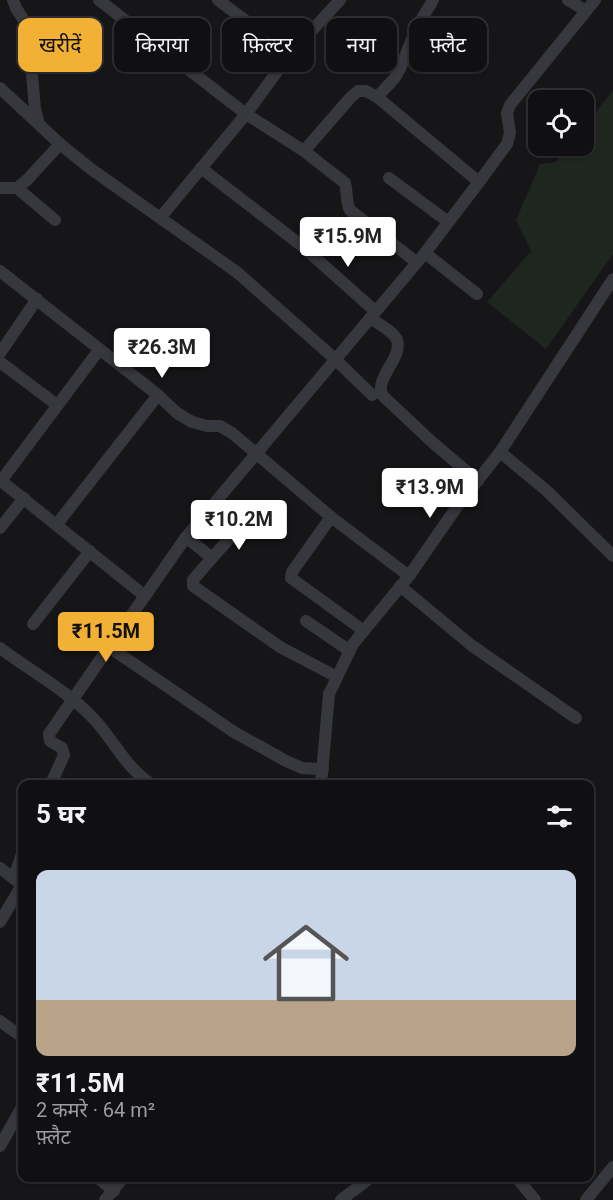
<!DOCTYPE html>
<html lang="hi">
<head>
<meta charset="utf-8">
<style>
  body { margin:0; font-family:Roboto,"Noto Sans Devanagari",sans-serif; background:#1e1e20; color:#f1f3f6; height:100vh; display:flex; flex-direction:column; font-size:22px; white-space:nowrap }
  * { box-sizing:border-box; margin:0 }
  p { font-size:20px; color:#9c9d9f }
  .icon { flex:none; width:33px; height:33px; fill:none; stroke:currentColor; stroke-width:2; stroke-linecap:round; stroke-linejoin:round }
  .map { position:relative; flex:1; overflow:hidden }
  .sheet { position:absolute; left:18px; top:780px; width:576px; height:402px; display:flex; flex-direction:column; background:#101012; border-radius:12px; box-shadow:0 2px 4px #0004,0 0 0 2px #303032 }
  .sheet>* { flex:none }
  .top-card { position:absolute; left:18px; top:18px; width:578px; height:54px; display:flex; gap:12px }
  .tools { position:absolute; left:528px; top:90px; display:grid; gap:12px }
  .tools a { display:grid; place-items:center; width:66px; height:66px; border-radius:12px; background:#101012; box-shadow:0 2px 4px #0004,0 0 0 2px #303032; font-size:30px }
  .price { position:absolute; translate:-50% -51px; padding:0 14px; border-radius:6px; background:#fff; color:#222; font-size:20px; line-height:39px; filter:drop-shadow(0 2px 3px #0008) }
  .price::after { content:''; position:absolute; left:50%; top:36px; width:18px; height:14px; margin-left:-9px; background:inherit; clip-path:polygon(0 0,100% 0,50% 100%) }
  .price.on { background:#f2b134; color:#111 }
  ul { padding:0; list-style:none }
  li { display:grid; align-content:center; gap:12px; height:318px; padding:0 18px }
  li span { display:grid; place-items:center; height:186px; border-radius:12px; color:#555 }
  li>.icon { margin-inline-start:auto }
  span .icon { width:108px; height:108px; fill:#fffc; stroke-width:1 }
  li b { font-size:26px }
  h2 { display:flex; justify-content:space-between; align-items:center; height:72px; padding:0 18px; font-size:26px }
  .chip { padding:0 21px; border-radius:12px; background:#101012; box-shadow:0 2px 4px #0004,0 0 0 2px #303032; font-size:21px; line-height:54px }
  .chip.on { background:#f2b134; color:#111 }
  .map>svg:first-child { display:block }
  .green { fill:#1e261f }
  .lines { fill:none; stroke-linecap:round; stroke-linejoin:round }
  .street { stroke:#37383d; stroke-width:12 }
</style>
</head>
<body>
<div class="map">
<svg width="613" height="1200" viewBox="0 0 613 1200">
  <rect width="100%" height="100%" fill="#161618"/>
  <polygon class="green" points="613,90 613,254 546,349 487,302 531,251 516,220 540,164 556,162 569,146 584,146 584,127"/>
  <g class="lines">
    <g class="street">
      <polyline points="13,0 16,8 34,36 32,74 35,109 39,124"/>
      <polyline points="99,0 246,114 160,218"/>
      <path d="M218,0L290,54L246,114L304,151L345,183C348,193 345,200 350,210L416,262"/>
      <polyline points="568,0 586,11"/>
      <polyline points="290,54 340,0"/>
      <polyline points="0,88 60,144 91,169 238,273 335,359 372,395"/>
      <polyline points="377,97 479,182"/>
      <polyline points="304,151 351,97 358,91 366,91 377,97 394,79 400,69 417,27 433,0"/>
      <polyline points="201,168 302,246 375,311"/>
      <polyline points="389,178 447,221"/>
      <polyline points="0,188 17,188 27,180 60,144"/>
      <polyline points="17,188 55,220"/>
      <polyline points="425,253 477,294"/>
      <polyline points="0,271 158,395 57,524"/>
      <path d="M370,318C377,323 393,331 397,340C403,358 375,377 382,395L432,442L478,481"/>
      <polyline points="0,353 37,299"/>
      <polyline points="0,362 57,405"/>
      <polyline points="158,395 177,413 192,422 207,426 220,426 232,433 331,517 409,576"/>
      <polyline points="500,452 547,491 613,556"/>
      <polyline points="0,480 145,596 109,647 234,732 286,761 302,768 323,769"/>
      <polyline points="1,481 99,350"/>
      <polyline points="331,517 292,572 291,578 364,631"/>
      <polyline points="0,528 24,498"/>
      <polyline points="186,537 425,253 479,182 507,144 510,133 507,113 510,105 595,0"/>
      <polyline points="212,558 243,523"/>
      <polyline points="400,586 471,645 576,718"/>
      <polyline points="145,596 186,537 212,558 193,580 193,586 280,647 337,677"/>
      <polyline points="306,621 350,651"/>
      <polyline points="33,624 90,551"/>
      <path d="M0,648C28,669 70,693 93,718C114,740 125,767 151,784"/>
      <polyline points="51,784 64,755 62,748 50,741 49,734 109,647"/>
      <polyline points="321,784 329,694 353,644 409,576 456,508 500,452 613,279"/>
      <polyline points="0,868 22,885"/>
      <polyline points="14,877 22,854"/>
      <polyline points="0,922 22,885"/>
      <polyline points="0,1021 22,1037"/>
      <polyline points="0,1146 22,1107"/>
      <polyline points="98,1178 114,1191"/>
      <polyline points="517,1178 535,1200"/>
      <polyline points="105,1200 123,1178"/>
      <polyline points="341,1200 370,1178"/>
      <polyline points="586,1200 613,1167"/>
    </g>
  </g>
</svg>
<div class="tools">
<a><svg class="icon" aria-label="locate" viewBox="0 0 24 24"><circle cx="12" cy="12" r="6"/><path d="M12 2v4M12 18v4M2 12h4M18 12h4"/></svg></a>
</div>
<b class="price" style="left:348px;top:268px">₹15.9M</b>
<b class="price" style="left:162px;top:379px">₹26.3M</b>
<b class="price" style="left:430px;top:519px">₹13.9M</b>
<b class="price" style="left:239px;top:551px">₹10.2M</b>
<b class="price on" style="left:106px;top:663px">₹11.5M</b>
<div class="top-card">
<a class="chip on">खरीदें</a>
<a class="chip">किराया</a>
<a class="chip">फ़िल्टर</a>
<a class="chip">नया</a>
<a class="chip">फ़्लैट</a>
</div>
<section class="sheet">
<h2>5 घर<svg class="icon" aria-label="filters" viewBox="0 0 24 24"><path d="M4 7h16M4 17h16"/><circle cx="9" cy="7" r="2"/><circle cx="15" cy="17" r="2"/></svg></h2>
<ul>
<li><span style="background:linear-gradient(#c9d6e8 70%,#b9a48a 0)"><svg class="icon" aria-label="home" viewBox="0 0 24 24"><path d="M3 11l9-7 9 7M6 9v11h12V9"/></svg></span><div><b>₹11.5M</b><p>2 कमरे · 64 m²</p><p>फ़्लैट</p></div></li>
</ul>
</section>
</div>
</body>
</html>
